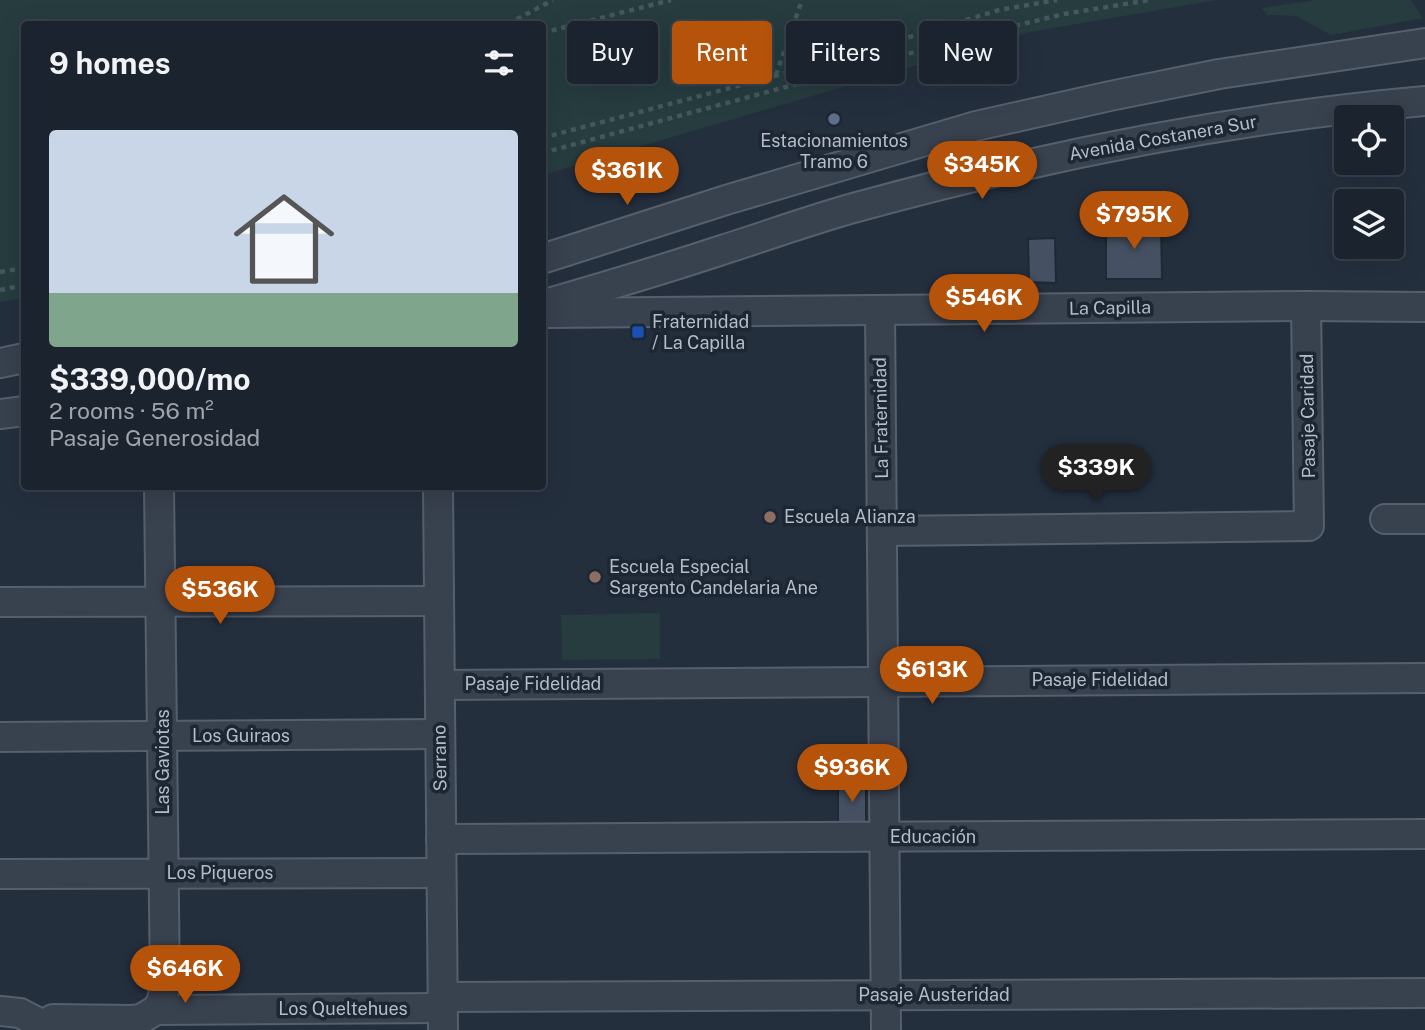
<!DOCTYPE html>
<html lang="en">
<head>
<meta charset="utf-8">
<style>
  body { margin:0; font-family:"Public Sans",sans-serif; background:#242b36; color:#f1f3f6; height:100vh; display:flex; flex-direction:column; font-size:26px; white-space:nowrap }
  * { box-sizing:border-box; margin:0 }
  p { font-size:23px; color:#a0a4aa }
  .icon { flex:none; width:38px; height:38px; fill:none; stroke:currentColor; stroke-width:2; stroke-linecap:round; stroke-linejoin:round }
  .map { position:relative; flex:1; overflow:hidden }
  .drawer { position:absolute; left:21px; top:21px; width:525px; height:469px; display:flex; flex-direction:column; background:#1b232e; border-radius:7px; box-shadow:0 7px 28px #0002,0 0 0 2px #39404a }
  .drawer>* { flex:none }
  .guide { position:absolute; left:567px; top:21px; width:665px; height:63px; display:flex; gap:14px }
  .controls { position:absolute; left:1334px; top:105px; display:grid; gap:14px }
  .controls a { display:grid; place-items:center; width:70px; height:70px; border-radius:7px; background:#1b232e; box-shadow:0 7px 28px #0002,0 0 0 2px #39404a; font-size:35px }
  .price { position:absolute; translate:-50% -60px; padding:0 16px; border-radius:24px; background:#b45309; color:#fff; font-size:23px; line-height:46px; filter:drop-shadow(0 2px 4px #0008) }
  .price::after { content:''; position:absolute; left:50%; top:42px; width:21px; height:16px; margin-left:-10px; background:inherit; clip-path:polygon(0 0,100% 0,50% 100%) }
  .price.on { background:#222; color:#fff }
  ul { padding:0; list-style:none }
  li { display:grid; align-content:center; gap:14px; height:371px; padding:0 28px }
  li+li { border-top:2px solid #39404a }
  li span { display:grid; place-items:center; height:217px; border-radius:7px; color:#555 }
  li>.icon { margin-inline-start:auto }
  span .icon { width:126px; height:126px; fill:#fffc; stroke-width:1 }
  li b { font-size:30px }
  h2 { display:flex; justify-content:space-between; align-items:center; height:84px; padding:0 28px; font-size:30px }
  .tag { padding:0 24px; border-radius:7px; background:#1b232e; box-shadow:0 7px 28px #0002,0 0 0 2px #39404a; font-size:24px; line-height:63px }
  .tag.on { background:#b45309; color:#fff }
  .map>svg:first-child { display:block }
  .green { fill:#263c3f }
  .building { fill:#455162; stroke:#1f2835; stroke-width:2 }
  .lines { fill:none; stroke-linecap:round; stroke-linejoin:round }
  .minor-casing { stroke:#565f6c; stroke-width:32 }
  .path { stroke:#44595c; stroke-width:4.5; stroke-dasharray:5 5; stroke-linecap:butt }
  .minor { stroke:#38414e; stroke-width:28 }
  .service-dot { fill:#5c6f8a; stroke:#1d2633; stroke-width:2.5 }
  .transit-dot { fill:#1a4fb4; stroke:#1d2633; stroke-width:2.5 }
  .education-dot { fill:#8d6e63; stroke:#1d2633; stroke-width:2.5 }
  .labels { text-anchor:middle; stroke-width:7; stroke-linejoin:round; paint-order:stroke }
  .street-label { font-size:18px; fill:#b4bcc9; stroke:#1d2633 }
  .poi-label { font-size:18px; fill:#b4bcc9; stroke:#1d2633; text-anchor:start }
</style>
</head>
<body>
<div class="map">
<svg width="1425" height="1030" viewBox="0 0 1425 1030">
  <rect width="100%" height="100%" fill="#242f3e"/>
  <g class="green">
    <polygon points="0,0 1217,0 1030,32 543,175 542,24 24,24 24,298 0,302"/>
    <polygon points="1316,0 1411,0 1423,18 1331,35 1296,16 1267,15 1262,8"/>
    <polygon points="660,613 660,659 562,660 561,615"/>
  </g>
  <g class="building">
    <polygon points="1161,221 1162,279 1106,279 1106,223"/>
    <polygon points="1055,238 1056,283 1029,282 1028,239"/>
    <polygon points="838,783 866,783 866,825 838,824"/>
  </g>
  <g class="lines">
    <g class="minor-casing">
      <g id="minor">
        <polyline points="542,259 726,200 976,126 1110,96 1219,74 1425,43"/>
        <path d="M542,305C604,287 665,269 725,249C769,235 813,219 857,207C1043,156 1232,118 1425,101"/>
        <polyline points="880,310 886,1030"/>
        <polyline points="549,313 1306,306 1425,307"/>
        <polyline points="0,363 24,358"/>
        <polyline points="0,414 24,411"/>
        <polyline points="438,486 443,1030"/>
        <polyline points="1385,519 1425,519"/>
        <polyline points="883,531 1309,526 1306,306"/>
        <polyline points="0,602 439,601"/>
        <polyline points="440,685 1425,678"/>
        <polyline points="0,737 440,734"/>
        <polyline points="441,839 1425,834"/>
        <polyline points="0,874 441,873"/>
        <polyline points="442,997 1425,993"/>
        <polyline points="156,1010 161,1003 165,987 159,486"/>
        <polyline points="0,1011 20,1013 43,1025"/>
        <polyline points="40,1030 43,1025 53,1019 132,1020 141,1019 156,1010 442,1008"/>
      </g>
    </g>
    <g class="path">
      <polyline points="508,24 553,0"/>
      <polyline points="542,33 671,0"/>
      <polyline points="776,75 802,0"/>
      <polyline points="542,138 820,64 999,10 1057,0"/>
      <polyline points="542,153 985,33 1064,14 1150,0"/>
      <polyline points="0,272 24,268"/>
      <polyline points="0,290 24,285"/>
    </g>
    <use href="#minor" class="minor"/>
  </g>
  <circle class="service-dot" cx="834" cy="119" r="7"/>
  <rect class="transit-dot" x="631" y="325" width="14" height="14" rx="3.5"/>
  <g class="education-dot">
    <circle cx="770" cy="517" r="7"/>
    <circle cx="595" cy="577" r="7"/>
  </g>
  <g class="labels">
    <g class="street-label">
      <text transform="translate(1163 138) rotate(-10)" y="6">Avenida Costanera Sur</text>
      <text transform="translate(1110 308) rotate(-1)" y="6">La Capilla</text>
      <text transform="translate(1308 416) rotate(-91)" y="6">Pasaje Caridad</text>
      <text transform="translate(881 418) rotate(-91)" y="6">La Fraternidad</text>
      <text x="1100" y="686">Pasaje Fidelidad</text>
      <text x="533" y="690">Pasaje Fidelidad</text>
      <text x="241" y="742">Los Guiraos</text>
      <text transform="translate(440 758) rotate(-91)" y="6">Serrano</text>
      <text transform="translate(163 762) rotate(-90)" y="6">Las Gaviotas</text>
      <text x="933" y="843">Educación</text>
      <text x="220" y="879">Los Piqueros</text>
      <text x="934" y="1001">Pasaje Austeridad</text>
      <text x="343" y="1015">Los Queltehues</text>
    </g>
    <g class="poi-label">
      <text x="834" y="147" text-anchor="middle">Estacionamientos<tspan x="834" dy="21">Tramo 6</tspan></text>
      <text x="652" y="328">Fraternidad<tspan x="652" dy="21">/ La Capilla</tspan></text>
      <text x="784" y="523">Escuela Alianza</text>
      <text x="609" y="573">Escuela Especial<tspan x="609" dy="21">Sargento Candelaria Ane</tspan></text>
    </g>
  </g>
</svg>
<div class="controls">
<a><svg class="icon" aria-label="locate" viewBox="0 0 24 24"><circle cx="12" cy="12" r="6"/><path d="M12 2v4M12 18v4M2 12h4M18 12h4"/></svg></a>
<a><svg class="icon" aria-label="layers" viewBox="0 0 24 24"><path d="M12 4l9 5-9 5-9-5zM3 14l9 5 9-5"/></svg></a>
</div>
<b class="price" style="left:982px;top:201px">$345K</b>
<b class="price" style="left:627px;top:207px">$361K</b>
<b class="price" style="left:1134px;top:251px">$795K</b>
<b class="price" style="left:984px;top:334px">$546K</b>
<b class="price on" style="left:1096px;top:504px">$339K</b>
<b class="price" style="left:220px;top:626px">$536K</b>
<b class="price" style="left:932px;top:706px">$613K</b>
<b class="price" style="left:852px;top:804px">$936K</b>
<b class="price" style="left:185px;top:1005px">$646K</b>
<div class="guide">
<a class="tag">Buy</a>
<a class="tag on">Rent</a>
<a class="tag">Filters</a>
<a class="tag">New</a>
</div>
<section class="drawer">
<h2>9 homes<svg class="icon" aria-label="filters" viewBox="0 0 24 24"><path d="M4 7h16M4 17h16"/><circle cx="9" cy="7" r="2"/><circle cx="15" cy="17" r="2"/></svg></h2>
<ul>
<li><span style="background:linear-gradient(#c9d6e8 75%,#7fa58c 0)"><svg class="icon" aria-label="home" viewBox="0 0 24 24"><path d="M3 11l9-7 9 7M6 9v11h12V9"/></svg></span><div><b>$339,000/mo</b><p>2 rooms · 56 m²</p><p>Pasaje Generosidad</p></div></li>
</ul>
</section>
</div>
</body>
</html>
